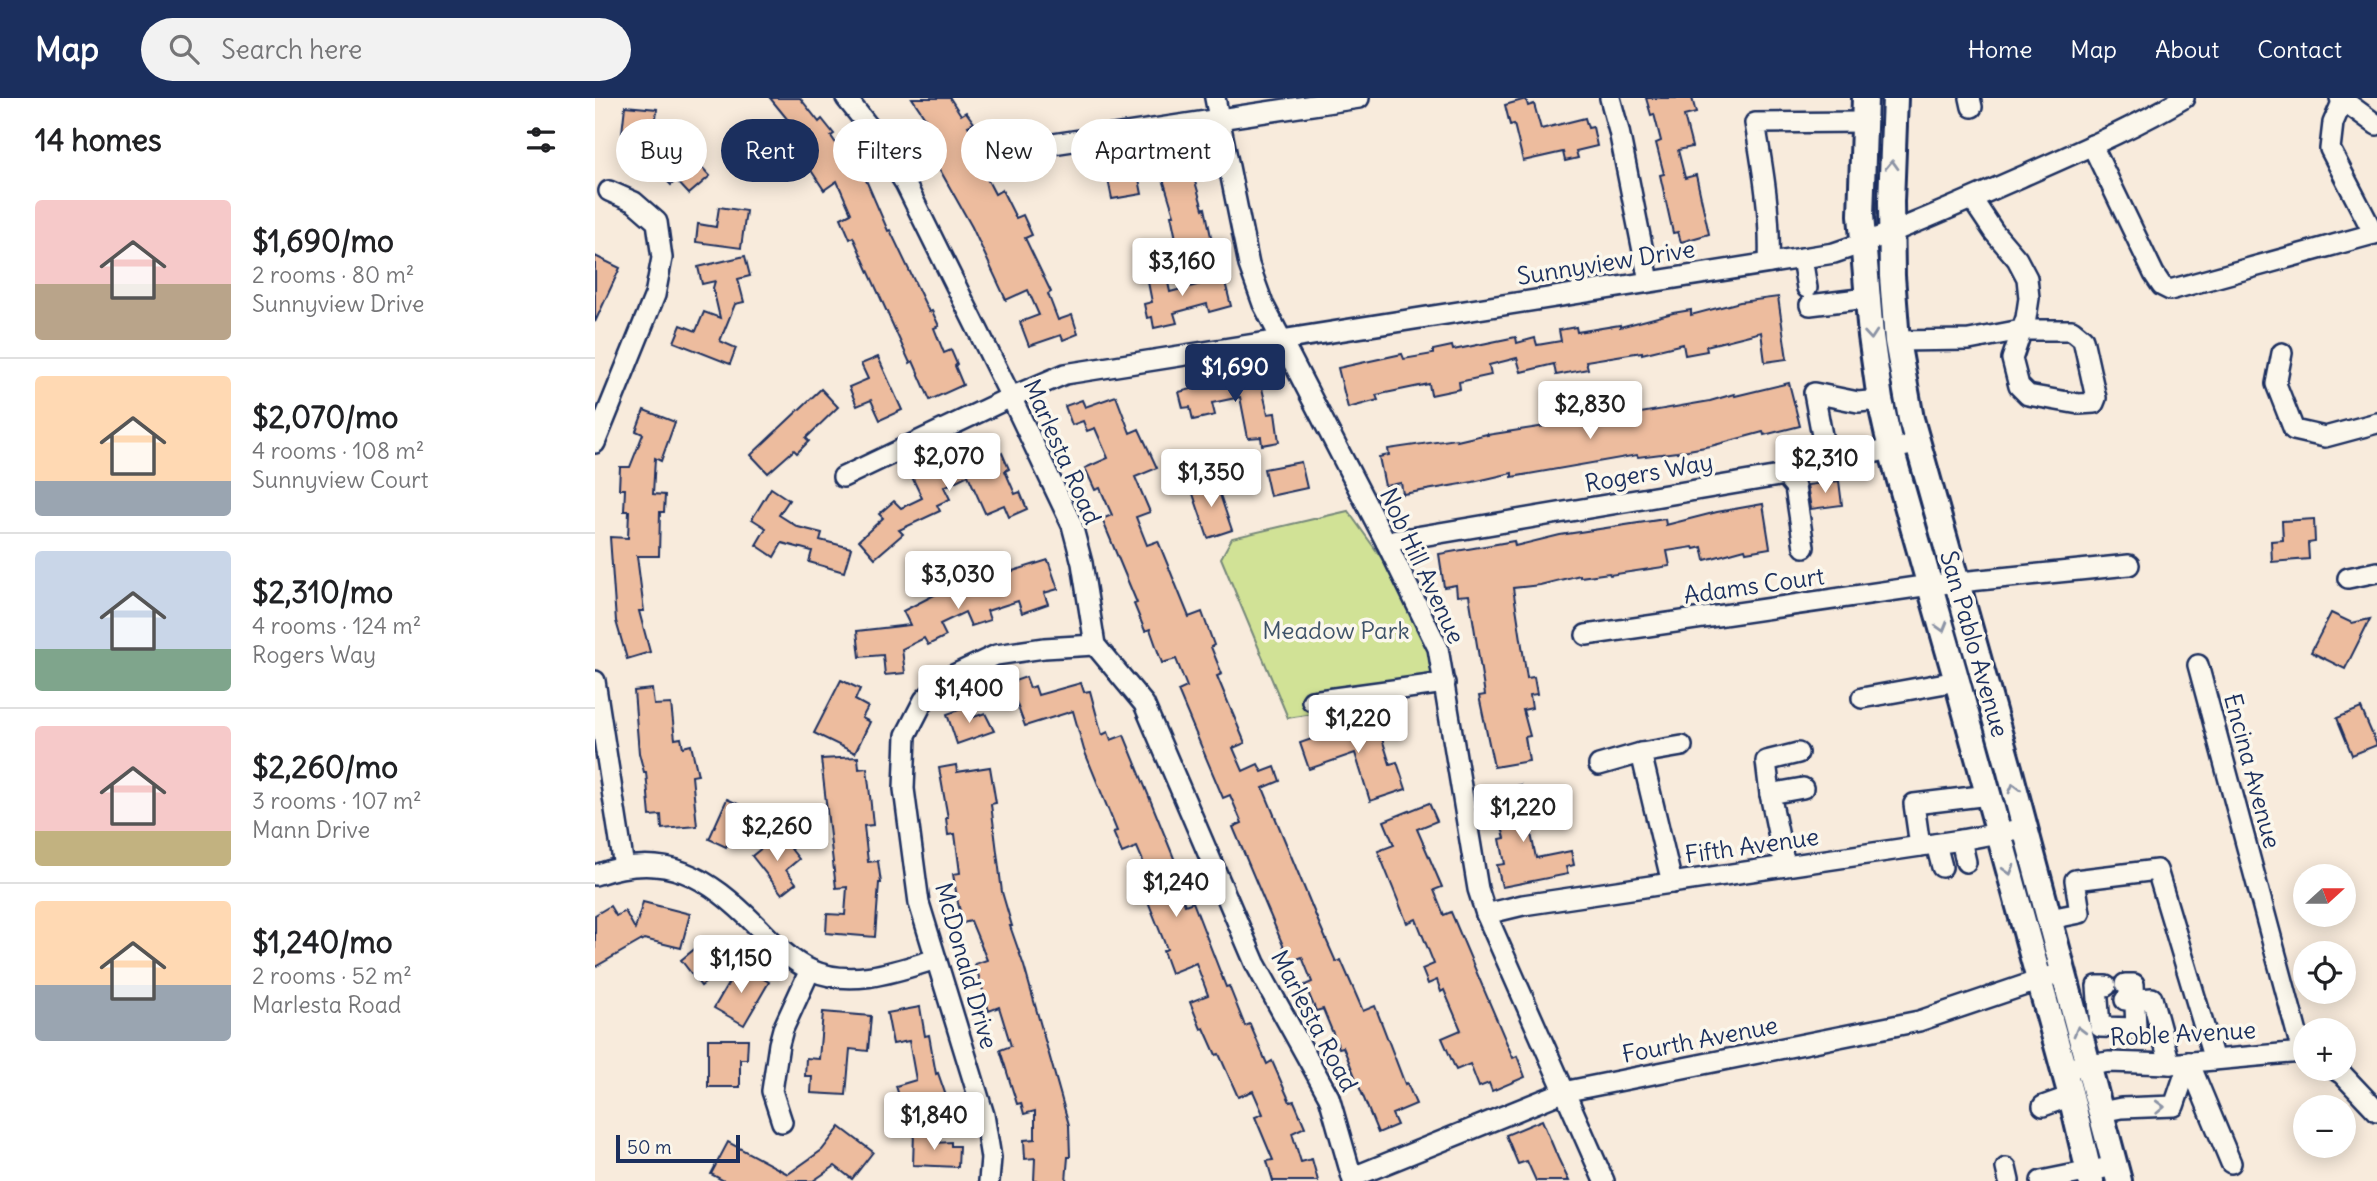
<!DOCTYPE html>
<html lang="en">
<head>
<meta charset="utf-8">
<style>
  body { margin:0; font-family:Delius,sans-serif; background:#f2f2f2; color:#202124; height:100vh; display:flex; flex-direction:column; font-size:26px; white-space:nowrap }
  * { box-sizing:border-box; margin:0 }
  p { font-size:23px; color:#757577 }
  .icon { flex:none; width:38px; height:38px; fill:none; stroke:currentColor; stroke-width:2; stroke-linecap:round; stroke-linejoin:round }
  .map { position:relative; flex:1; overflow:hidden }
  .details { display:flex; flex-direction:column; background:#fff; width:595px }
  .details>* { flex:none }
  .top-card { position:absolute; left:21px; top:21px; width:665px; height:63px; display:flex; gap:14px }
  .needle { width:46px; rotate:69deg }
  .controls { position:absolute; left:1698px; top:766px; display:grid; gap:14px }
  .controls a { display:grid; place-items:center; width:63px; height:63px; border-radius:50%; background:#fff; box-shadow:0 4px 18px #0003; font-size:35px }
  .scale { position:absolute; left:21px; bottom:18px; width:124px; box-sizing:border-box; padding-left:7px; border:4px solid #1b2f5e; border-top:0; font-size:19px; line-height:24px; white-space:nowrap; color:#1b2f5e; -webkit-text-stroke:5px #fbf7ec; paint-order:stroke }
  .price { position:absolute; translate:-50% -60px; padding:0 16px; border-radius:7px; background:#fff; color:#222; font-size:23px; line-height:46px; filter:drop-shadow(0 2px 4px #0008) }
  .price::after { content:''; position:absolute; left:50%; top:42px; width:21px; height:16px; margin-left:-10px; background:inherit; clip-path:polygon(0 0,100% 0,50% 100%) }
  .price.current { background:#1b2f5e; color:#fff }
  ul { padding:0; list-style:none }
  li { display:flex; align-items:center; gap:21px; height:175px; padding:0 35px }
  li+li { border-top:2px solid #e0e0e0 }
  li span { display:grid; place-items:center; flex:none; width:196px; height:140px; border-radius:7px; color:#555 }
  li>.icon { margin-inline-start:auto }
  span .icon { width:84px; height:84px; fill:#fffc; stroke-width:1 }
  li b { font-size:30px }
  h2 { display:flex; justify-content:space-between; align-items:center; height:84px; padding:0 35px; font-size:30px }
  .chip { padding:0 24px; border-radius:32px; background:#fff; box-shadow:0 4px 18px #0003; font-size:24px; line-height:63px }
  .chip.current { background:#1b2f5e; color:#fff }
  header { display:flex; align-items:center; gap:42px; box-sizing:border-box; height:98px; padding:0 35px; background:#1b2f5e; color:#fff }
  header strong { font-size:33px }
  nav { display:flex; gap:38px; margin-inline-start:auto; font-size:24px }
  .search { width:490px; height:63px; background:#f2f2f2; display:flex; align-items:center; gap:18px; box-sizing:border-box; padding:0 24px; border-radius:38px; color:#757577; font-size:26px }
  main { display:flex; flex:1; min-height:0 }
  .map>svg:first-child { display:block }
  .green { fill:#d1e296; stroke:#76887a; stroke-width:2 }
  .building { fill:#edbc9e; stroke:#1b2f5e; stroke-width:2 }
  .lines { fill:none; stroke-linecap:round; stroke-linejoin:round }
  .minor-casing { stroke:#1b2f5e; stroke-width:24 }
  .major-casing { stroke:#1b2f5e; stroke-width:30 }
  .minor { stroke:#fbf7ec; stroke-width:19 }
  .major { stroke:#fbf7ec; stroke-width:24 }
  .oneway { stroke:#8b93a5 }
  .labels { text-anchor:middle; stroke-width:7; stroke-linejoin:round; paint-order:stroke }
  .street-label { font-size:24px; fill:#1b2f5e; stroke:#fbf7ec }
  .park-label { font-size:24px; fill:#3f5369; stroke:#fbf7ec }
</style>
</head>
<body>
<header>
<strong>Map</strong>
<div class="search"><svg class="icon" aria-label="search" viewBox="0 0 24 24"><circle cx="10" cy="10" r="6"/><path d="M15 15l6 6"/></svg>Search here</div>
<nav><a>Home</a><a>Map</a><a>About</a><a>Contact</a></nav>
</header>
<main>
<section class="details">
<h2>14 homes<svg class="icon" aria-label="filters" viewBox="0 0 24 24"><path d="M4 7h16M4 17h16"/><circle cx="9" cy="7" r="2"/><circle cx="15" cy="17" r="2"/></svg></h2>
<ul>
<li><span style="background:linear-gradient(#f6c9c9 60%,#b9a48a 0)"><svg class="icon" aria-label="home" viewBox="0 0 24 24"><path d="M3 11l9-7 9 7M6 9v11h12V9"/></svg></span><div><b>$1,690/mo</b><p>2 rooms · 80 m²</p><p>Sunnyview Drive</p></div></li>
<li><span style="background:linear-gradient(#ffd9b3 75%,#9aa5b1 0)"><svg class="icon" aria-label="home" viewBox="0 0 24 24"><path d="M3 11l9-7 9 7M6 9v11h12V9"/></svg></span><div><b>$2,070/mo</b><p>4 rooms · 108 m²</p><p>Sunnyview Court</p></div></li>
<li><span style="background:linear-gradient(#c9d6e8 70%,#7fa58c 0)"><svg class="icon" aria-label="home" viewBox="0 0 24 24"><path d="M3 11l9-7 9 7M6 9v11h12V9"/></svg></span><div><b>$2,310/mo</b><p>4 rooms · 124 m²</p><p>Rogers Way</p></div></li>
<li><span style="background:linear-gradient(#f6c9c9 75%,#c2b280 0)"><svg class="icon" aria-label="home" viewBox="0 0 24 24"><path d="M3 11l9-7 9 7M6 9v11h12V9"/></svg></span><div><b>$2,260/mo</b><p>3 rooms · 107 m²</p><p>Mann Drive</p></div></li>
<li><span style="background:linear-gradient(#ffd9b3 60%,#9aa5b1 0)"><svg class="icon" aria-label="home" viewBox="0 0 24 24"><path d="M3 11l9-7 9 7M6 9v11h12V9"/></svg></span><div><b>$1,240/mo</b><p>2 rooms · 52 m²</p><p>Marlesta Road</p></div></li>
</ul>
</section>
<div class="map">
<svg width="1782" height="1083" viewBox="0 0 1782 1083">
  <rect width="100%" height="100%" fill="#f8ebdc"/>
  <filter id="ink" filterUnits="userSpaceOnUse"><feTurbulence type="fractalNoise" baseFrequency=".0143" numOctaves="2"/><feDisplacementMap in="SourceGraphic" scale="14" xChannelSelector="R" yChannelSelector="G"/><feConvolveMatrix kernelMatrix="1 2 1 2 8 2 1 2 1" color-interpolation-filters="sRGB"/></filter>
  <g filter="url(#ink)">
    <polygon class="green" points="753,413 793,469 831,540 843,596 693,620 626,460 637,440"/>
    <g class="building">
      <polygon points="175,0 205,0 224,24 227,21 239,36 236,38 252,62 256,59 271,82 293,133 295,132 334,214 337,213 344,228 339,230 349,255 356,252 362,266 360,268 368,287 335,302 318,263 315,265 258,139 255,141 246,120 256,115 242,83 229,92 200,48 198,50 183,31 193,22"/>
      <polygon points="317,0 355,0 366,17 371,14 379,25 373,28 395,66 387,71 400,96 407,92 421,120 428,117 437,137 430,140 456,194 453,196 463,222 477,217 483,236 468,242 466,237 434,248 425,224 444,217 433,192 411,202 377,129 336,56 349,48"/>
      <polygon points="1051,0 1097,0 1101,15 1089,18 1097,49 1083,52 1090,80 1101,77 1114,136 1086,144 1083,134 1078,135 1065,77 1069,76 1061,45 1066,43 1059,16 1056,17"/>
      <polygon points="931,1 933,8 939,6 946,31 990,20 993,30 998,29 1002,48 981,53 983,60 970,63 968,54 928,63 919,26 915,27 910,7"/>
      <polygon points="30,8 62,11 57,56 40,54 42,37 27,35"/>
      <polygon points="83,43 115,78 94,96 81,82 76,87 60,70 74,57 68,57"/>
      <polygon points="541,66 547,96 517,101 511,71"/>
      <polygon points="597,73 608,111 610,110 618,148 584,155 576,117 579,117 568,81"/>
      <polygon points="124,109 151,113 146,150 101,144 103,126 121,129"/>
      <polygon points="0,158 25,170 0,224"/>
      <polygon points="150,158 155,178 143,181 149,204 140,206 125,243 141,250 135,266 79,244 86,227 101,233 109,214 125,220 118,190 120,183 107,186 103,169"/>
      <polygon points="570,170 575,194 629,180 636,208 614,214 612,206 579,215 582,225 559,230 557,219 552,220 549,206 557,204 551,174"/>
      <polygon points="1183,199 1192,261 1170,264 1166,234 1111,248 1112,253 1090,257 1088,246 1047,256 1047,254 991,263 993,271 961,277 959,266 926,274 922,260 894,267 896,277 864,284 865,291 836,297 834,286 781,297 783,302 753,310 743,270 807,256 809,261 838,256 838,252 857,248 858,252 921,239 922,245 940,240 942,247 966,243 964,232 981,229 982,234 1025,227 1025,229 1078,215 1096,212 1096,217 1145,204"/>
      <polygon points="283,259 307,312 285,322 276,302 262,308 254,289 273,281 266,266"/>
      <polygon points="642,270 644,282 664,277 673,316 680,315 684,344 667,347 666,339 653,340 645,299 617,305 620,317 598,322 595,309 588,310 584,294 626,284 624,274"/>
      <polygon points="1194,285 1205,328 1169,337 1168,334 1116,348 1082,354 1043,359 1042,357 917,379 917,375 878,384 808,396 806,385 790,388 784,359 794,357 793,351 861,341 862,343 892,336 892,337 1016,318 1017,320 1115,303 1139,296 1140,298"/>
      <polygon points="226,291 243,309 211,340 214,343 202,355 199,352 173,375 156,357"/>
      <polygon points="521,298 535,335 544,331 562,370 540,379 555,414 541,419 552,447 563,443 594,519 607,514 619,547 616,549 627,576 622,578 650,645 638,650 648,673 663,666 667,674 680,669 685,683 668,690 723,823 741,864 746,862 768,913 780,908 810,986 812,985 821,1006 797,1016 802,1027 783,1035 748,949 744,950 728,911 721,913 710,887 717,884 707,859 695,864 638,729 647,725 635,697 628,700 583,593 592,589 581,561 567,565 555,531 550,533 539,506 542,505 507,421 517,417 505,390 500,392 490,370 513,360 500,330 492,333 488,323 477,327 470,308 487,302 490,309"/>
      <polygon points="49,312 80,324 66,363 60,360 58,396 70,397 69,414 65,414 64,458 42,458 49,513 44,513 55,554 32,561 21,523 15,439 33,440 34,413 29,413 30,391 24,391 25,369 35,369 48,336 41,333"/>
      <polygon points="393,339 402,358 407,355 414,371 410,373 420,396 425,394 432,411 414,419 409,407 390,415 373,377 349,389 355,401 342,407 345,413 304,432 308,436 280,460 264,442 288,420 284,416 299,403 306,410 327,400 317,379 362,358 360,354"/>
      <polygon points="706,364 712,390 675,398 669,371"/>
      <polygon points="620,382 637,432 613,440 596,390"/>
      <polygon points="1244,383 1247,407 1216,411 1212,387"/>
      <polygon points="176,390 194,402 184,417 203,429 227,435 225,442 256,450 249,474 214,464 217,453 187,445 179,459 161,447 171,430 157,421"/>
      <polygon points="1168,406 1175,450 1151,454 1150,451 1110,462 1107,449 1099,451 1098,449 1072,453 1075,468 1015,477 1014,475 985,479 985,477 945,487 918,490 932,580 939,579 942,596 935,597 937,610 928,612 935,638 930,639 934,663 899,669 884,598 890,597 874,497 862,498 861,487 849,489 844,456 919,443 920,448 965,437 1070,421 1071,427 1122,414"/>
      <polygon points="1719,421 1720,444 1713,445 1714,461 1677,464 1676,443 1688,442 1687,423"/>
      <polygon points="453,462 463,491 449,495 453,506 427,515 423,503 392,513 395,522 376,528 370,514 345,526 351,538 333,547 329,540 307,551 310,575 290,577 288,557 265,559 262,533 315,527 308,513 361,486 359,480 371,476 374,484 391,478 392,481"/>
      <polygon points="1736,515 1757,525 1775,521 1750,571 1716,554"/>
      <polygon points="431,579 435,590 440,588 443,597 486,585 489,594 495,593 507,637 513,634 516,642 529,637 587,780 580,783 590,807 598,804 631,889 634,888 650,928 655,926 672,966 677,963 695,1004 699,1003 710,1029 697,1035 706,1064 717,1061 723,1083 678,1083 672,1063 678,1062 660,1019 668,1016 658,993 643,999 624,956 621,957 609,930 606,931 595,904 613,897 601,865 576,875 568,853 572,851 552,801 547,803 538,780 553,775 542,749 527,755 518,734 522,733 489,652 478,613 430,628 421,604 411,607 405,588"/>
      <polygon points="246,582 265,591 260,602 273,609 267,620 275,624 260,655 219,635"/>
      <polygon points="57,591 59,607 76,606 80,641 86,640 88,649 96,647 103,677 97,678 102,728 67,731 66,717 55,718 51,674 49,674 44,655 39,593"/>
      <polygon points="375,608 379,619 390,615 399,633 362,646 352,616"/>
      <polygon points="1766,610 1782,647 1757,657 1742,620"/>
      <polygon points="779,615 795,666 802,664 811,691 775,703 760,655 714,671 705,645 734,635 733,632"/>
      <polygon points="263,659 264,671 272,670 276,707 278,727 269,728 273,764 283,763 286,785 284,785 280,839 231,835 232,816 250,817 252,789 241,790 226,661"/>
      <polygon points="361,667 362,674 395,669 401,705 396,706 407,794 417,828 415,828 429,868 474,1027 475,1059 473,1059 471,1083 439,1083 440,1060 430,1061 429,1042 440,1041 440,1013 429,1016 426,1005 422,1006 405,952 416,948 404,909 394,913 380,866 392,862 376,823 368,825 363,805 358,776 365,775 360,736 353,737 351,720 353,720 344,670"/>
      <polygon points="926,687 941,760 976,753 979,767 971,769 973,776 907,789 902,767 910,766 905,741 910,740 897,694"/>
      <polygon points="132,701 164,716 149,748 138,735 131,749 114,741"/>
      <polygon points="834,705 842,723 822,731 847,789 839,792 849,817 856,814 918,960 922,958 930,979 897,993 894,985 884,989 875,966 861,972 847,940 866,932 849,892 846,894 842,882 833,886 827,871 839,866 821,821 812,825 783,753 799,747 789,723"/>
      <polygon points="184,736 204,761 191,772 201,785 187,796 157,758"/>
      <polygon points="48,804 95,816 86,850 49,841 0,869 0,817 15,808 21,818 30,813 40,831"/>
      <polygon points="112,841 118,849 128,842 142,860 106,888 86,862"/>
      <polygon points="144,867 174,884 149,927 119,910"/>
      <polygon points="325,909 330,938 334,937 341,976 343,975 351,998 340,1002 343,1011 311,1021 301,988 321,982 314,943 298,946 292,915"/>
      <polygon points="228,914 276,918 273,953 255,951 251,997 216,995 217,978 210,978 211,960 224,961"/>
      <polygon points="113,941 153,941 152,961 145,961 145,989 113,989"/>
      <polygon points="947,1022 963,1060 974,1083 941,1083 932,1063 923,1066 911,1037"/>
      <polygon points="245,1029 278,1054 257,1081 240,1068 218,1083 129,1083 116,1076 133,1044 193,1076 227,1052"/>
      <polygon points="319,1034 338,1034 340,1045 356,1044 356,1048 364,1048 363,1069 318,1067"/>
    </g>
    <g class="lines">
      <g class="minor-casing">
        <g id="minor">
          <polyline points="251,0 274,29 310,85 416,299 477,427 487,465 500,547 549,606 660,865 734,999 758,1083"/>
          <polyline points="620,0 654,167 668,206 791,444 843,550 883,791 891,816 1009,1083"/>
          <polyline points="1015,0 1024,33 1054,183"/>
          <polyline points="1375,0 1377,9"/>
          <polyline points="1745,0 1782,27"/>
          <polyline points="1748,2 1738,25 1735,51 1779,136"/>
          <polyline points="1497,47 1559,176 1567,188 1575,192 1782,135"/>
          <polyline points="438,49 764,0"/>
          <polyline points="1207,160 1212,190"/>
          <path d="M1174,165C1176,118 1168,71 1160,25L1269,24"/>
          <polyline points="1215,207 1272,200"/>
          <polyline points="1302,243 1374,242 1426,232 1477,232 1488,241 1501,300 1499,305 1484,306 1433,297 1424,288 1417,261 1431,220 1434,200 1432,180 1422,161 1399,134 1377,101"/>
          <polyline points="1687,255 1681,286 1699,332 1730,339 1782,325"/>
          <polyline points="0,345 60,197 67,160 62,124 39,104 14,93"/>
          <polyline points="1232,364 1219,295 1263,304 1285,302"/>
          <polyline points="1190,377 1200,389 1209,449"/>
          <path d="M248,379L416,299L470,276L1239,155C1303,134 1364,106 1426,79C1482,54 1537,31 1589,0"/>
          <polyline points="791,444 1190,377 1232,364 1322,346"/>
          <polyline points="1753,480 1782,474"/>
          <polyline points="991,537 1335,487 1534,467"/>
          <polyline points="1603,567 1707,954"/>
          <polyline points="0,583 29,769"/>
          <polyline points="1267,600 1362,583"/>
          <polyline points="717,603 850,585"/>
          <polyline points="1004,667 1046,655"/>
          <polyline points="1175,696 1171,663 1203,655"/>
          <polyline points="1366,742 1371,764"/>
          <polyline points="1341,746 1347,769"/>
          <polyline points="1325,748 1319,706 1394,697"/>
          <polyline points="1190,768 1175,696 1208,690"/>
          <path d="M0,777C71,752 112,778 162,828C178,844 195,863 216,872C256,890 302,873 341,861"/>
          <polyline points="1077,785 1046,655 1087,648"/>
          <polyline points="891,816 928,807 1366,742 1430,730"/>
          <polyline points="1455,821 1485,815 1480,782 1562,772 1619,962"/>
          <polyline points="1511,888 1502,888 1505,929 1541,930 1539,886 1530,886"/>
          <polyline points="1530,902 1557,900 1575,966"/>
          <polyline points="1594,964 1636,1065"/>
          <polyline points="1480,969 1514,964 1575,966 1707,954 1710,956"/>
          <polyline points="1739,971 1747,976 1782,1013"/>
          <polyline points="1448,1008 1476,998"/>
          <polyline points="1506,1014 1526,1010 1579,1008 1594,964"/>
          <polyline points="187,1024 177,993 184,946 188,931 215,872"/>
          <polyline points="1411,1070 1414,1083"/>
          <polyline points="758,1079 968,994 1324,923 1457,878"/>
          <polyline points="394,1083 396,1060 389,1017 324,805 309,691 311,637 329,602 352,580 401,557 449,550 500,547"/>
          <polyline points="1446,1083 1520,1068"/>
        </g>
      </g>
      <g class="major-casing">
        <g id="major">
          <polyline points="1270,0 1266,117 1276,238 1285,302 1296,351 1362,583 1476,998 1496,1083"/>
          <polyline points="1300,0 1296,104 1297,178 1302,243 1316,321 1414,670 1524,1083"/>
        </g>
      </g>
      <use href="#minor" class="minor"/>
      <use href="#major" class="major"/>
    </g>
    <defs><path id="oneway-chevron" d="M-2-3.5L2.5 0L-2 3.5" fill="none" stroke-width="1.6" stroke-linecap="round" stroke-linejoin="round" transform="scale(1.75)"/></defs>
    <g class="oneway">
      <use href="#oneway-chevron" transform="translate(1297 67) rotate(-88)"/>
      <use href="#oneway-chevron" transform="translate(1276 237) rotate(85)"/>
      <use href="#oneway-chevron" transform="translate(1347 529) rotate(74)"/>
      <use href="#oneway-chevron" transform="translate(1419 690) rotate(-105)"/>
      <use href="#oneway-chevron" transform="translate(1414 772) rotate(74)"/>
      <use href="#oneway-chevron" transform="translate(1484 933) rotate(-105)"/>
      <use href="#oneway-chevron" transform="translate(1565 1009) rotate(-2)"/>
    </g>
  </g>
  <g class="labels">
    <g class="street-label">
      <text transform="translate(1011 165) rotate(-9)" y="8">Sunnyview Drive</text>
      <text transform="translate(467 354) rotate(66)" y="8">Marlesta Road</text>
      <text transform="translate(1054 375) rotate(-10)" y="8">Rogers Way</text>
      <text transform="translate(827 468) rotate(65)" y="8">Nob Hill Avenue</text>
      <text transform="translate(1159 488) rotate(-8)" y="8">Adams Court</text>
      <text transform="translate(1379 546) rotate(74)" y="8">San Pablo Avenue</text>
      <text transform="translate(1657 673) rotate(75)" y="8">Encina Avenue</text>
      <text transform="translate(1157 748) rotate(-8)" y="8">Fifth Avenue</text>
      <text transform="translate(371 868) rotate(74)" y="8">McDonald Drive</text>
      <text transform="translate(719 923) rotate(62)" y="8">Marlesta Road</text>
      <text transform="translate(1588 936) rotate(-3)" y="8">Roble Avenue</text>
      <text transform="translate(1105 942) rotate(-11)" y="8">Fourth Avenue</text>
    </g>
    <g class="park-label">
      <text x="741" y="541">Meadow Park</text>
    </g>
  </g>
</svg>
<div class="controls">
<a><svg class="needle" viewBox="-14 -14 28 28"><path d="M0-13l5 13h-10z" fill="#e53935"/><path d="M0 13l5-13h-10z" fill="#757577"/></svg></a>
<a><svg class="icon" aria-label="locate" viewBox="0 0 24 24"><circle cx="12" cy="12" r="6"/><path d="M12 2v4M12 18v4M2 12h4M18 12h4"/></svg></a>
<a>+</a>
<a>−</a>
</div>
<div class="scale">50 m</div>
<b class="price" style="left:587px;top:200px">$3,160</b>
<b class="price current" style="left:640px;top:306px">$1,690</b>
<b class="price" style="left:995px;top:343px">$2,830</b>
<b class="price" style="left:354px;top:395px">$2,070</b>
<b class="price" style="left:1230px;top:397px">$2,310</b>
<b class="price" style="left:616px;top:411px">$1,350</b>
<b class="price" style="left:363px;top:513px">$3,030</b>
<b class="price" style="left:374px;top:627px">$1,400</b>
<b class="price" style="left:763px;top:657px">$1,220</b>
<b class="price" style="left:928px;top:746px">$1,220</b>
<b class="price" style="left:182px;top:765px">$2,260</b>
<b class="price" style="left:581px;top:821px">$1,240</b>
<b class="price" style="left:146px;top:897px">$1,150</b>
<b class="price" style="left:339px;top:1054px">$1,840</b>
<div class="top-card">
<a class="chip">Buy</a>
<a class="chip current">Rent</a>
<a class="chip">Filters</a>
<a class="chip">New</a>
<a class="chip">Apartment</a>
</div>
</div>
</main>
</body>
</html>
